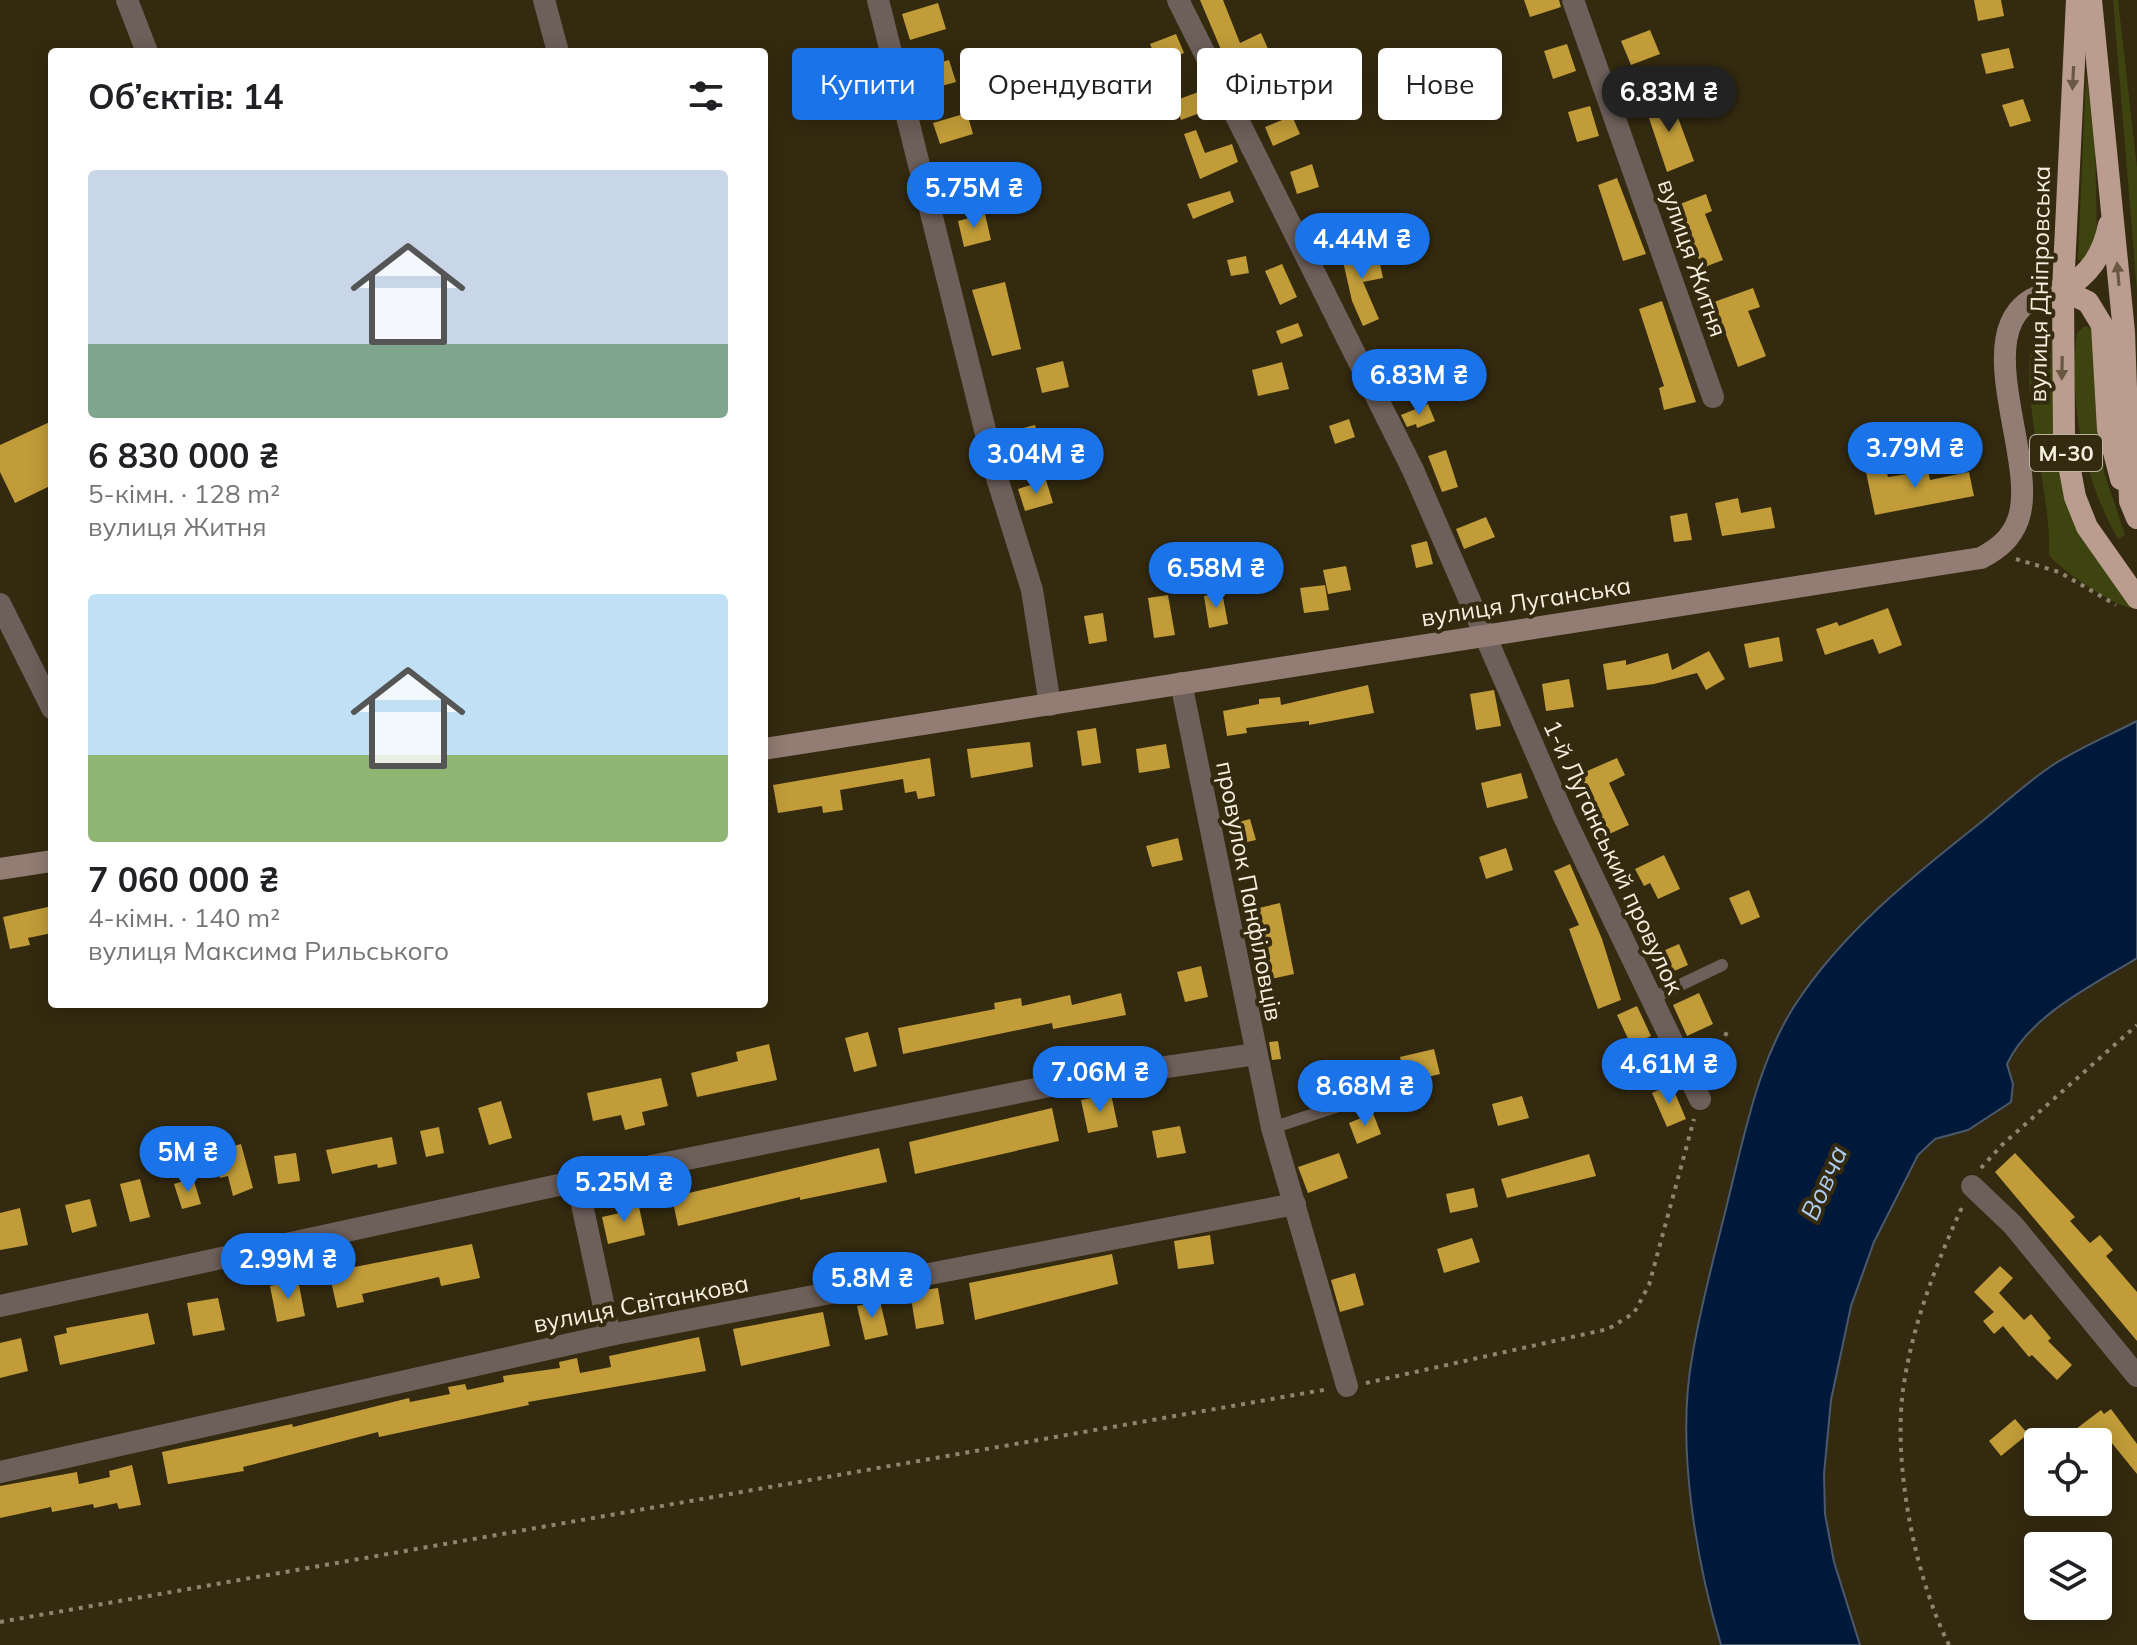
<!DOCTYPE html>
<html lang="uk">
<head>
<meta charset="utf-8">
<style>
  body { margin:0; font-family:Mulish,sans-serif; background:#f2f2f2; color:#202124; height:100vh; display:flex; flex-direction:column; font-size:30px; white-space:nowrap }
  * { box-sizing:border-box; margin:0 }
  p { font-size:26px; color:#757577 }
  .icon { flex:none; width:44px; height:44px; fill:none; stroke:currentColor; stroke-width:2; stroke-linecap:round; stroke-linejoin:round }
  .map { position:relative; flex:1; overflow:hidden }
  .sheet { position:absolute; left:48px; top:48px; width:720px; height:960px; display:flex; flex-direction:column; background:#fff; border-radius:8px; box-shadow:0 4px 20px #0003 }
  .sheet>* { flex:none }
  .banner { position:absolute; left:792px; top:48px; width:760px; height:72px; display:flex; gap:16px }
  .buttons { position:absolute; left:2024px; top:1428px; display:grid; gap:16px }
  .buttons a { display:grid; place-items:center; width:88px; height:88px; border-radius:8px; background:#fff; box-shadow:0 4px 20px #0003; font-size:40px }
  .price { position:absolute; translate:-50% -68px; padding:0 18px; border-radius:28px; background:#1a73e8; color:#fff; font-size:26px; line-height:52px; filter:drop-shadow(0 2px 4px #0008) }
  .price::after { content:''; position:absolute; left:50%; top:48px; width:24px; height:18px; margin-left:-12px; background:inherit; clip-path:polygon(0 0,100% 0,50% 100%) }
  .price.current { background:#222; color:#fff }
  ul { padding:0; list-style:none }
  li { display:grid; align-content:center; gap:16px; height:424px; padding:0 40px }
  li span { display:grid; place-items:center; height:248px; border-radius:8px; color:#555 }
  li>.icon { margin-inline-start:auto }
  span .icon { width:144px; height:144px; fill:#fffc; stroke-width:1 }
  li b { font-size:34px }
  h2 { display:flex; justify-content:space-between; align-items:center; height:96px; padding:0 40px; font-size:34px }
  .tag { padding:0 28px; border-radius:8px; background:#fff; box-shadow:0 4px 20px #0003; font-size:28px; line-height:72px }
  .tag.current { background:#1a73e8; color:#fff }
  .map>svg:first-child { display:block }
  .green { fill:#3e440f }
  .water { fill:#00193a; stroke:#4a596c; stroke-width:2 }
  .building { fill:#c19c38 }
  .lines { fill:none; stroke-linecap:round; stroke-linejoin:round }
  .path { stroke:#8e856f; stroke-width:4; stroke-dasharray:4 6; stroke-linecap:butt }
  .service { stroke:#6d5f5a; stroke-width:12 }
  .minor { stroke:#6d5f5a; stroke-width:22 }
  .secondary { stroke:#927c73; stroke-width:22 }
  .trunk { stroke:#bb9d90; stroke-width:22 }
  .oneway { fill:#6a5843 }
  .labels { text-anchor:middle; stroke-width:8; stroke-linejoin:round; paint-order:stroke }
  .shield { fill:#342a0f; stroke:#bcb4a1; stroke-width:2 }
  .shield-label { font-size:22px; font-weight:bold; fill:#f6efdf }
  .street-label { font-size:24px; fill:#f6efdf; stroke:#342a0f }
  .water-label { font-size:26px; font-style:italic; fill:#adcbf0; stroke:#342a0f }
</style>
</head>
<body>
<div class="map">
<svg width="2137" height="1645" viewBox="0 0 2137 1645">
  <rect width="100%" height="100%" fill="#342a0f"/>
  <g class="green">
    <polygon points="2113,0 2118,0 2137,168 2137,291"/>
    <polygon points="2086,73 2095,143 2097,236 2083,260 2078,260"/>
    <path d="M2085,326L2095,329L2104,472L2125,535L2118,539C2084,479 2068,402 2077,333Z"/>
    <path d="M2043,334H2053L2057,444L2136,605L2131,608C2112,604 2060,570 2049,555C2052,490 2017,394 2034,337Z"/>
  </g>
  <path class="water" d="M2137,721V958C2092,986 2030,1015 2007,1064L2013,1084L2011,1102L1968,1130L1935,1139L1918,1155L1874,1242L1851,1306L1831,1400L1824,1474L1825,1514L1834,1562L1860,1645H1721C1696,1560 1676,1446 1692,1358C1701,1302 1717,1247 1730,1192C1746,1128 1759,1061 1795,1005C1842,932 1913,876 1980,823C2005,803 2029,780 2056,763C2081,747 2110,735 2137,721Z"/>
  <g class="building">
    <polygon points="1200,0 1223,0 1240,43 1261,33 1273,60 1233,78"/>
    <polygon points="1524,0 1559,0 1561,7 1530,17"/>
    <polygon points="1974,0 2001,0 2004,16 1978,21"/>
    <polygon points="938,3 946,29 910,40 902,14"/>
    <polygon points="1650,30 1660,54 1631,65 1621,41"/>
    <polygon points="1176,34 1184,53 1158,63 1150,44"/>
    <polygon points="1567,44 1576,71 1553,79 1544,51"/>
    <polygon points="2009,48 2014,68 1986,74 1981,54"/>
    <polygon points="949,60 956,82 923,91 917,69"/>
    <polygon points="1201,91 1208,110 1181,120 1174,101"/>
    <polygon points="1670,96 1694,161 1667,172 1645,106"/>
    <polygon points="2023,99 2031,121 2010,127 2002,105"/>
    <polygon points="1590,106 1599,136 1577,142 1568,112"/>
    <polygon points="967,113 973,134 940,144 933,123"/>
    <polygon points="1292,116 1300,134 1273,146 1265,127"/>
    <polygon points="1196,130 1205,153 1232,144 1238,162 1200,179 1184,134"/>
    <polygon points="978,164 983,183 953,192 948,173"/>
    <polygon points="1312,164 1319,187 1297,194 1290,172"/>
    <polygon points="1617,178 1646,254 1623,261 1598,185"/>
    <polygon points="1230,191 1234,202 1193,219 1187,204"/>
    <polygon points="1706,194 1712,211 1705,214 1723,260 1702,268 1680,204"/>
    <polygon points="985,214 991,240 964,247 958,221"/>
    <polygon points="1339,219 1346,239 1318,249 1310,228"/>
    <polygon points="1348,246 1352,255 1377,250 1383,278 1363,282 1379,319 1363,326 1352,301 1340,248"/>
    <polygon points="1246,256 1249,273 1231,276 1227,260"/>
    <polygon points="1282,264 1297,297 1280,305 1265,271"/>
    <polygon points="1005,282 1021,349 992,356 972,290"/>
    <polygon points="1753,288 1760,307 1748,311 1766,356 1738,367 1714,302"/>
    <polygon points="1662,301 1696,402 1664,410 1659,388 1664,386 1639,309"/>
    <polygon points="1298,323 1303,336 1281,344 1276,331"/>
    <polygon points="1063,361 1069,387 1042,393 1036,368"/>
    <polygon points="1282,362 1289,389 1258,396 1252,370"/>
    <polygon points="1399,367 1405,382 1388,389 1382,374"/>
    <polygon points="1428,404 1435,421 1417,428 1416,424 1407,427 1401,415"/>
    <polygon points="1349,419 1355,437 1335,444 1329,426"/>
    <polygon points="52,421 52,485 15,503 0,472 0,445"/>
    <polygon points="1035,425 1040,443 1011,451 1005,433"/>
    <polygon points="1446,450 1458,487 1442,492 1428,456"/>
    <polygon points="1886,468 1888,477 1928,471 1930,480 1969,472 1974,496 1875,515 1866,472"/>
    <polygon points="1046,480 1053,503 1025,511 1018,489"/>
    <polygon points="1738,498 1741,513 1771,507 1775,528 1722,536 1715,503"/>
    <polygon points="1687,513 1692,540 1674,542 1670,516"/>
    <polygon points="1486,517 1495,537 1464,549 1456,529"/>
    <polygon points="1427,541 1433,564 1416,568 1411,545"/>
    <polygon points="1346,566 1351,590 1328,594 1323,570"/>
    <polygon points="1325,585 1329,610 1304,613 1300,588"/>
    <polygon points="1222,592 1228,624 1209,628 1204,596"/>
    <polygon points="1168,595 1175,635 1154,638 1148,598"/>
    <polygon points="1888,608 1902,645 1879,654 1873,639 1825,655 1816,629 1837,622 1839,626"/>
    <polygon points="1103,613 1107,641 1089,644 1084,616"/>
    <polygon points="1779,637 1783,661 1749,668 1744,644"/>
    <polygon points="1709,651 1725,679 1706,690 1697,673 1654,684 1607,690 1603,664 1626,660 1626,665 1668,653 1672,670"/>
    <polygon points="1569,679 1574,707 1546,711 1542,684"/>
    <polygon points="1368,685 1374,713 1309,725 1309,721 1246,728 1247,733 1227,736 1223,711 1259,704 1259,699 1280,697 1281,705"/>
    <polygon points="1494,690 1501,726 1476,730 1470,694"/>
    <polygon points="1096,728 1101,763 1082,766 1077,731"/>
    <polygon points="1030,742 1033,767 971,778 967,749"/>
    <polygon points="1166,744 1170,768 1139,773 1136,749"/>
    <polygon points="930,758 935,796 918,799 916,791 905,793 903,779 840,790 843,810 823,813 822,806 778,813 773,785"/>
    <polygon points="1617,758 1625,775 1609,783 1629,825 1596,840 1586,818 1595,814 1578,775"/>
    <polygon points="1521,773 1528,798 1487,808 1481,783"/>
    <polygon points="1250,819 1256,840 1233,845 1228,825"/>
    <polygon points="1178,838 1183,860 1152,867 1146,846"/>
    <polygon points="1506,848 1513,870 1486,879 1479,857"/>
    <polygon points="1664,855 1680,889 1658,899 1650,883 1644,886 1635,869"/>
    <polygon points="1570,864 1602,939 1621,1000 1598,1009 1569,929 1579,925 1554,871"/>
    <polygon points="1749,890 1760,917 1741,925 1729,898"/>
    <polygon points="1280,903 1294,974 1262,981 1246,911"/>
    <polygon points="52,906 52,933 28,938 30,945 10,949 3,917"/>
    <polygon points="1679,944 1688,965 1658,978 1649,957"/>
    <polygon points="1201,966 1208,997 1185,1002 1177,972"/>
    <polygon points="1121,993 1126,1015 1053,1029 1052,1023 903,1054 898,1028 995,1009 994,1003 1021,998 1022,1006 1070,995 1072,1005"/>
    <polygon points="1699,993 1713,1024 1687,1036 1673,1005"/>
    <polygon points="1637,1006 1651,1036 1631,1045 1617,1015"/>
    <polygon points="868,1032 877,1066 854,1072 845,1038"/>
    <polygon points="1278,1041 1281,1059 1272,1060 1269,1042"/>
    <polygon points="769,1044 777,1080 697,1097 691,1073 738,1061 736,1052"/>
    <polygon points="1434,1049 1440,1074 1406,1082 1400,1057"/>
    <polygon points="661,1078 668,1106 642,1112 645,1125 625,1130 621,1115 593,1121 587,1093"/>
    <polygon points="1671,1084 1686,1119 1667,1127 1652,1093"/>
    <polygon points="1111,1094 1118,1127 1088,1133 1081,1100"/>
    <polygon points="1522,1096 1529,1118 1498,1126 1492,1104"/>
    <polygon points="501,1101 512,1138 489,1145 478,1108"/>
    <polygon points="1052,1108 1059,1141 915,1174 909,1142"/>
    <polygon points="1373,1113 1381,1134 1357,1144 1349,1123"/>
    <polygon points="1180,1126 1186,1153 1157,1158 1152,1131"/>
    <polygon points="439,1127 444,1153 426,1157 420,1131"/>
    <polygon points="392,1137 397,1164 378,1168 377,1164 332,1174 326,1150"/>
    <polygon points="241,1144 253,1188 233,1196 228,1176 220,1178 213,1152"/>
    <polygon points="879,1148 887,1182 800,1200 800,1197 678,1226 672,1197"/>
    <polygon points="296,1153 300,1181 278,1184 274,1156"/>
    <polygon points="1339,1153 1348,1178 1308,1193 1298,1167"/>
    <polygon points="2015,1153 2075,1217 2070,1221 2090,1243 2100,1235 2113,1250 2106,1256 2137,1292 2137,1341 1995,1172"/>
    <polygon points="1589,1154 1596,1176 1507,1198 1501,1179"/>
    <polygon points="193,1178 201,1204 182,1209 174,1184"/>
    <polygon points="140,1179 150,1217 130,1222 120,1184"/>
    <polygon points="1474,1188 1478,1207 1450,1213 1446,1194"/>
    <polygon points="90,1199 97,1226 72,1233 65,1205"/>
    <polygon points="638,1202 645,1235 608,1244 602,1217 620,1213 618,1207"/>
    <polygon points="20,1208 28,1245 0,1250 0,1213"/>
    <polygon points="1210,1235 1214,1264 1178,1269 1174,1241"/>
    <polygon points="1472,1238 1480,1262 1444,1273 1437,1249"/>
    <polygon points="472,1244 480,1278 441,1286 439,1277 362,1294 364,1302 337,1308 329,1272"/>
    <polygon points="1112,1254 1118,1284 975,1320 969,1283"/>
    <polygon points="2000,1266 2013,1278 1999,1293 2024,1320 2031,1314 2051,1338 2048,1341 2072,1365 2057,1380 2032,1355 2029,1357 2003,1326 1994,1334 1983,1321 1994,1312 1974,1292"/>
    <polygon points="1355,1273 1364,1305 1340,1312 1331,1280"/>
    <polygon points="298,1280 305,1316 277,1322 270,1286"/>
    <polygon points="938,1288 944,1324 916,1329 910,1292"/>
    <polygon points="218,1298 225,1330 193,1336 187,1303"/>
    <polygon points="880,1301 888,1335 865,1340 857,1306"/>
    <polygon points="823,1312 830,1346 741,1366 733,1329"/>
    <polygon points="148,1313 155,1344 60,1365 54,1336 67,1333 66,1328"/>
    <polygon points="699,1337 706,1371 528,1402 529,1405 379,1437 378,1432 243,1467 244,1471 168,1484 162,1452 292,1424 293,1427 409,1398 410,1402 450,1394 448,1387 465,1384 467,1390 504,1382 503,1376 560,1368 559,1362 577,1358 580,1373 611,1367 609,1356"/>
    <polygon points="21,1338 28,1371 0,1378 0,1343"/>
    <polygon points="2111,1409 2137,1444 2137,1474 2107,1437 2101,1442 2080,1442 2072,1432 2101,1410 2104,1414"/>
    <polygon points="2015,1419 2028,1434 2001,1456 1989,1441"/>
    <polygon points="132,1465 141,1505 119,1509 117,1503 94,1508 93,1504 52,1512 51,1507 0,1518 0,1486 77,1472 79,1484 110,1477 109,1471"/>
  </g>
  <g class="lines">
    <g class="path">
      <polyline points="2016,559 2059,572 2116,605"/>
      <polyline points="1710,1073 1728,1029"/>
      <polyline points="1981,1168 2002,1145 2137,1025"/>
      <polyline points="1366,1383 1608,1329 1634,1313 1649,1285 1694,1119"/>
      <polyline points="0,1622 1329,1389"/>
      <path d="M1949,1645C1915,1577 1893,1466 1903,1390C1912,1325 1936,1264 1963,1205"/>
    </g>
    <g class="service">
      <polyline points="1649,1000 1722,965"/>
      <polyline points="1272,1128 1396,1087"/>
    </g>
    <g class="minor">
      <polyline points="127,0 147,52"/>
      <polyline points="544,0 558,52"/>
      <polyline points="878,0 997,478 1032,590 1050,705"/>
      <polyline points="1178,0 1413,470 1565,819 1700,1099"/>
      <polyline points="1573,0 1713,397"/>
      <polyline points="0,604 52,708"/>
      <polyline points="1181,683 1272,1128 1347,1386"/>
      <polyline points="577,1181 610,1335"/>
      <polyline points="1972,1186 2013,1225 2137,1376"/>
      <polyline points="0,1306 577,1181 1090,1078 1256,1054"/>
      <polyline points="0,1472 610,1335 1295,1204"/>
    </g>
    <g class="secondary">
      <path d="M764,749L1981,558C1998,549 2011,539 2018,520C2042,456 1949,303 2063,290"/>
      <polyline points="0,869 52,861"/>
    </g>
    <g class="trunk">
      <polyline points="2077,0 2063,290 2064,438 2075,497 2087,527 2137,598"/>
      <polyline points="2091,0 2124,332 2130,501 2137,518"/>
      <polyline points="2063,290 2088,302 2102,325 2108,429 2121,479"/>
      <path d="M2063,290C2089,275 2103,255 2109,225"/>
    </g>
  </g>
  <defs><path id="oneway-solid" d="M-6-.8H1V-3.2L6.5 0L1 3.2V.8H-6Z" transform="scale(2)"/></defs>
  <g class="oneway">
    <use href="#oneway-solid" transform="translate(2073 78) rotate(93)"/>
    <use href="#oneway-solid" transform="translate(2118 274) rotate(-95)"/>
    <use href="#oneway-solid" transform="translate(2062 368) rotate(91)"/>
  </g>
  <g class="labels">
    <rect class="shield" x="2030" y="435" width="72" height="36" rx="6"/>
    <g class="shield-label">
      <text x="2066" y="461">М-30</text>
    </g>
    <g class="street-label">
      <text transform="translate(1692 258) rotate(71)" y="8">вулиця Житня</text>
      <text transform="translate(2040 284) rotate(-89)" y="8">вулиця Дніпровська</text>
      <text transform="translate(1526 602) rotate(-9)" y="8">вулиця Луганська</text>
      <text transform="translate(1613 857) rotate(65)" y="8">1-й Луганський провулок</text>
      <text transform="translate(1249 891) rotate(79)" y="8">провулок Панфіловців</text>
      <text transform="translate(641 1304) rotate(-11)" y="8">вулиця Світанкова</text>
    </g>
    <g class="water-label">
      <text transform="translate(1824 1183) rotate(-66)" y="9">Вовча</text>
    </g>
  </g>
</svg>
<div class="buttons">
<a><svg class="icon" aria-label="locate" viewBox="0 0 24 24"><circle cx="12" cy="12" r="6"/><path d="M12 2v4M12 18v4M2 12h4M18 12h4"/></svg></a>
<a><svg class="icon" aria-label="layers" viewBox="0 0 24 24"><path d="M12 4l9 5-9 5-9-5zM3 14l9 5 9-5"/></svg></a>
</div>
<b class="price current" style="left:1669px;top:134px">6.83M ₴</b>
<b class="price" style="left:974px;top:230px">5.75M ₴</b>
<b class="price" style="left:1362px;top:281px">4.44M ₴</b>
<b class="price" style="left:1419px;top:417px">6.83M ₴</b>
<b class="price" style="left:1915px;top:490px">3.79M ₴</b>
<b class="price" style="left:1036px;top:496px">3.04M ₴</b>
<b class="price" style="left:1216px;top:610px">6.58M ₴</b>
<b class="price" style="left:1669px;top:1106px">4.61M ₴</b>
<b class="price" style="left:1100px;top:1114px">7.06M ₴</b>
<b class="price" style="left:1365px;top:1128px">8.68M ₴</b>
<b class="price" style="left:188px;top:1194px">5M ₴</b>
<b class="price" style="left:624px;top:1224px">5.25M ₴</b>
<b class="price" style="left:288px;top:1301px">2.99M ₴</b>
<b class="price" style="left:872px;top:1320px">5.8M ₴</b>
<div class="banner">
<a class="tag current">Купити</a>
<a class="tag">Орендувати</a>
<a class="tag">Фільтри</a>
<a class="tag">Нове</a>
</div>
<section class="sheet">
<h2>Об’єктів: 14<svg class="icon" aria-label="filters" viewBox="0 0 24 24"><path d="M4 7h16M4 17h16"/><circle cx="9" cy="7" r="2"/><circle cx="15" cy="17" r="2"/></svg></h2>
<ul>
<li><span style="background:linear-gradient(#c9d6e8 70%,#7fa58c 0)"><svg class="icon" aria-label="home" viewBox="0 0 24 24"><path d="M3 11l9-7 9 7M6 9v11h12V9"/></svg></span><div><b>6 830 000 ₴</b><p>5-кімн. · 128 m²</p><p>вулиця Житня</p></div></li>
<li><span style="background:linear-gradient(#bfe0f5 65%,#8fb573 0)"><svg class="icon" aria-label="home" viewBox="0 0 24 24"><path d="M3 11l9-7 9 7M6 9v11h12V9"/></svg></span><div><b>7 060 000 ₴</b><p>4-кімн. · 140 m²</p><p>вулиця Максима Рильського</p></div></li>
</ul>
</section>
</div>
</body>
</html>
